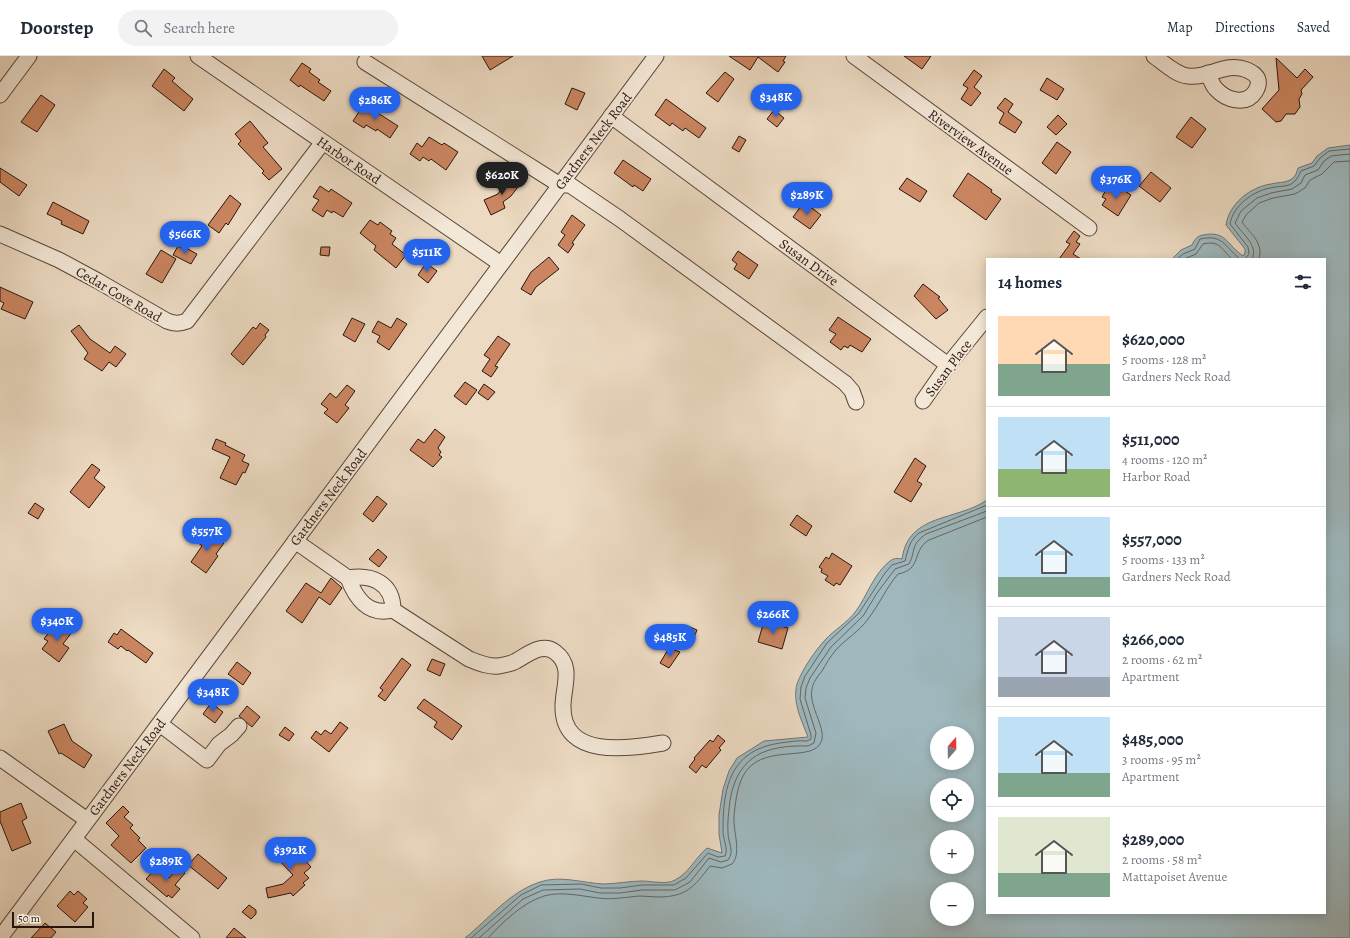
<!DOCTYPE html>
<html lang="en">
<head>
<meta charset="utf-8">
<style>
  body { margin:0; font-family:Alegreya,serif; background:#f2f2f3; color:#1f2937; height:100vh; display:flex; flex-direction:column; font-size:15px; white-space:nowrap }
  * { box-sizing:border-box; margin:0 }
  p { font-size:13px; color:#747a83 }
  .icon { flex:none; width:22px; height:22px; fill:none; stroke:currentColor; stroke-width:2; stroke-linecap:round; stroke-linejoin:round }
  .map { position:relative; flex:1; overflow:hidden }
  .details { position:absolute; left:986px; top:202px; width:340px; height:656px; display:flex; flex-direction:column; background:#fff; border-radius:0px; box-shadow:0 2px 10px #0003 }
  .details>* { flex:none }
  .needle { width:26px; rotate:20deg }
  .controls { position:absolute; left:930px; top:670px; display:grid; gap:8px }
  .controls a { display:grid; place-items:center; width:44px; height:44px; border-radius:50%; background:#fff; box-shadow:0 2px 10px #0003; font-size:20px }
  .scale { position:absolute; left:12px; bottom:10px; width:82px; box-sizing:border-box; padding-left:4px; border:2px solid #29150c; border-top:0; font-size:11px; line-height:14px; white-space:nowrap; color:#29150c; -webkit-text-stroke:3px #f3e7d7; paint-order:stroke }
  .price { position:absolute; translate:-50% -34px; padding:0 9px; border-radius:14px; background:#2563eb; color:#fff; font-size:13px; line-height:26px; filter:drop-shadow(0 1px 2px #0008) }
  .price::after { content:''; position:absolute; left:50%; top:24px; width:12px; height:9px; margin-left:-6px; background:inherit; clip-path:polygon(0 0,100% 0,50% 100%) }
  .price.current { background:#222; color:#fff }
  ul { padding:0; list-style:none }
  li { display:flex; align-items:center; gap:12px; height:100px; padding:0 12px }
  li+li { border-top:1px solid #e0e1e3 }
  li span { display:grid; place-items:center; flex:none; width:112px; height:80px; border-radius:0px; color:#555 }
  li>.icon { margin-inline-start:auto }
  span .icon { width:48px; height:48px; fill:#fffc; stroke-width:1 }
  li b { font-size:17px }
  h2 { display:flex; justify-content:space-between; align-items:center; height:48px; padding:0 12px; font-size:17px }
  header { display:flex; align-items:center; gap:24px; box-sizing:border-box; height:56px; padding:0 20px; background:#fff; border-bottom:1px solid #e0e1e3 }
  header strong { font-size:19px }
  nav { display:flex; gap:22px; margin-inline-start:auto; font-size:14px }
  .search { width:280px; height:36px; background:#f2f2f3; display:flex; align-items:center; gap:10px; box-sizing:border-box; padding:0 14px; border-radius:22px; color:#747a83; font-size:15px }
  .map>svg:first-child { display:block }
  .water { fill:#9eb8be; stroke:#6f7777; fill-rule:evenodd }
  .lines { fill:none; stroke-linecap:round; stroke-linejoin:round }
  .shore { stroke:#646665; stroke-width:1 }
  .building { fill:#cb8661; stroke:#29150c }
  .minor-casing { stroke:#5a463a; stroke-width:17 }
  .minor { stroke:#f3e7d7; stroke-width:15 }
  .labels { text-anchor:middle; stroke-width:4; stroke-linejoin:round; paint-order:stroke }
  .street-label { font-size:14px; fill:#29150c; stroke:#f3e7d7 }
</style>
</head>
<body>
<header>
<strong>Doorstep</strong>
<div class="search"><svg class="icon" aria-label="search" viewBox="0 0 24 24"><circle cx="10" cy="10" r="6"/><path d="M15 15l6 6"/></svg>Search here</div>
<nav><a>Map</a><a>Directions</a><a>Saved</a></nav>
</header>
<div class="map">
<svg width="1350" height="882" viewBox="0 0 1350 882">
  <rect width="100%" height="100%" fill="#ecdac2"/>
  <filter id="stains"><feTurbulence type="fractalNoise" baseFrequency=".005" numOctaves="4"/><feColorMatrix values="0 0 0 0 .2 0 0 0 0 .09 0 0 0 0 .02 0 0 0 .5 -.17"/></filter>
  <radialGradient id="worn" r=".72"><stop offset=".6" stop-color="#630" stop-opacity="0"/><stop offset="1" stop-color="#630" stop-opacity=".3"/></radialGradient>
  <path class="water" d="M1350,89V882H465C489,863 509,836 540,826C560,819 583,827 603,828C616,828 629,825 642,825C652,825 667,829 675,824C689,817 695,802 707,792L722,797L719,778V759L723,733L729,715L737,702L764,685L808,681C802,665 792,646 797,628C802,614 814,596 825,584C834,574 847,567 856,555C867,540 874,517 890,505C894,502 897,502 902,503C908,457 957,465 987,444V857H1325V203H1172L1181,194L1192,189C1194,184 1197,180 1203,179C1226,174 1227,189 1243,200L1245,197V193L1226,169C1229,148 1250,131 1271,128C1279,126 1289,127 1294,121C1296,119 1297,115 1298,112L1312,107L1317,100L1328,92ZM937,677H967V707H937ZM937,729H967V759H937ZM937,781H967V811H937ZM937,833H967V863H937Z"/>
  <g class="lines">
    <g class="shore">
      <path d="M1177,203L1183,198L1195,193L1200,183C1223,178 1224,190 1240,203"/>
      <path d="M1184,203L1196,198L1203,188C1220,184 1221,193 1232,203"/>
      <path d="M1245,203L1249,198L1248,191L1230,168C1233,150 1253,135 1270,132C1277,130 1283,131 1289,129C1296,126 1298,121 1301,115L1314,110L1320,102L1329,95L1350,93"/>
      <path d="M1252,203C1259,189 1242,178 1235,167L1241,155L1257,142L1271,137L1292,133L1301,127L1305,119L1318,114L1324,105L1331,100L1350,98"/>
      <path d="M1259,203C1264,186 1250,178 1242,166L1246,159L1259,147L1273,142L1295,138L1305,132L1310,124L1322,118L1334,106L1350,105"/>
      <path d="M471,882L521,839L541,829L581,828L601,832H620L642,829H674L686,822L708,797L718,801L725,800C729,793 722,781 723,773C723,730 731,694 780,687C789,686 798,684 807,685L811,683V679L800,643L801,631L805,620L827,587L859,557L885,517L892,509L905,505C908,494 909,485 919,477L987,449"/>
      <path d="M479,882L523,843L543,834L580,833L600,837H620L642,834H675L690,826L709,802L721,806L728,804C735,795 728,787 728,777C727,766 729,755 730,744C738,699 766,689 808,690L814,687L816,677L805,642L806,632L810,622L831,591L863,560L877,537L895,513L909,508C916,495 910,489 926,478L987,455"/>
      <path d="M488,882C503,866 522,847 544,840C561,835 581,840 598,842C612,844 626,841 640,840C646,840 652,841 658,841C686,841 694,831 710,810L722,812L732,808C742,797 733,776 734,761C735,748 737,732 743,720C760,687 809,706 820,688C829,675 808,651 812,633C813,626 818,620 822,615C826,608 830,601 835,595C845,583 859,576 868,563C879,549 886,532 898,518C923,513 911,495 929,484L987,461"/>
    </g>
  </g>
  <g class="building">
    <polygon points="482,0 513,0 490,14"/>
    <polygon points="729,0 786,0 783,5 785,6 778,16 758,1 750,14"/>
    <polygon points="904,0 931,0 922,13"/>
    <polygon points="1276,2 1297,22 1305,13 1313,21 1301,34 1302,38 1299,43 1300,51 1295,58 1286,58 1281,65 1276,66 1262,53 1279,34"/>
    <polygon points="302,7 311,13 309,16 320,24 318,26 331,35 324,45 300,29 299,31 290,24"/>
    <polygon points="164,13 175,22 172,25 193,43 184,55 152,30"/>
    <polygon points="974,14 982,20 974,31 981,37 971,50 961,43 968,32 963,29"/>
    <polygon points="725,16 734,23 718,46 706,37"/>
    <polygon points="1047,22 1064,33 1057,44 1040,34"/>
    <polygon points="572,32 585,37 577,54 565,48"/>
    <polygon points="41,39 55,49 37,76 21,66"/>
    <polygon points="1005,42 1013,48 1008,56 1022,66 1015,77 999,67 1004,57 997,52"/>
    <polygon points="666,43 706,72 699,82 685,72 683,75 672,67 670,70 655,59"/>
    <polygon points="364,48 398,70 390,82 377,73 376,75 366,69 364,72 353,65"/>
    <polygon points="774,54 784,62 777,71 767,63"/>
    <polygon points="1058,59 1067,68 1056,79 1047,71"/>
    <polygon points="1191,61 1206,73 1192,92 1176,81"/>
    <polygon points="250,65 268,87 263,91 282,113 269,124 262,117 264,115 238,88 241,85 235,78"/>
    <polygon points="739,80 746,84 739,96 732,92"/>
    <polygon points="429,81 442,89 444,87 458,96 446,114 431,103 429,105 423,101 420,105 410,98 417,87 422,91"/>
    <polygon points="1057,86 1071,96 1056,118 1042,107"/>
    <polygon points="623,104 651,123 643,135 634,129 633,131 614,117"/>
    <polygon points="0,112 27,129 19,140 0,126"/>
    <polygon points="1151,116 1171,132 1160,146 1139,130"/>
    <polygon points="968,117 992,134 991,136 1001,143 986,164 953,140"/>
    <polygon points="510,119 521,127 511,140 503,146 505,152 491,159 484,144 498,138"/>
    <polygon points="907,122 927,135 920,146 899,133"/>
    <polygon points="320,130 329,136 331,133 352,147 343,161 333,155 332,157 327,154 323,161 312,154 319,144 313,141"/>
    <polygon points="1118,130 1131,139 1118,160 1102,149 1106,143 1102,141 1107,132 1112,135"/>
    <polygon points="230,139 241,148 228,169 226,167 219,177 208,169"/>
    <polygon points="53,146 89,165 83,178 61,168 62,165 47,158"/>
    <polygon points="804,146 821,159 810,173 793,161"/>
    <polygon points="572,159 585,169 572,187 574,188 568,197 558,189 565,179 561,176"/>
    <polygon points="370,164 378,169 380,166 392,175 390,178 396,182 392,188 406,199 396,212 374,194 376,190 360,177"/>
    <polygon points="1074,175 1080,180 1076,186 1080,188 1073,198 1081,203 1059,203 1070,188 1066,186"/>
    <polygon points="178,190 183,193 184,191 197,198 191,208 173,199"/>
    <polygon points="321,191 330,191 329,200 320,199"/>
    <polygon points="161,194 176,203 162,227 146,218"/>
    <polygon points="738,195 758,209 749,223 734,213 737,208 732,204"/>
    <polygon points="549,201 559,213 536,231 531,239 521,233 531,216"/>
    <polygon points="426,207 437,215 428,227 418,219"/>
    <polygon points="923,228 940,241 938,242 948,254 936,263 914,240"/>
    <polygon points="0,231 33,246 25,263 1,253 4,247 0,245"/>
    <polygon points="838,261 871,283 862,296 850,289 848,292 844,290 841,294 830,286 836,278 829,274"/>
    <polygon points="352,262 365,268 355,286 343,279"/>
    <polygon points="397,262 407,268 389,294 377,286 380,280 372,276 378,265 391,272"/>
    <polygon points="260,267 269,274 265,279 266,281 243,309 231,298 253,271 256,273"/>
    <polygon points="79,269 90,283 110,297 115,290 126,298 116,311 109,306 102,315 84,303 88,297 71,275"/>
    <polygon points="498,280 510,288 495,310 498,311 491,321 482,315 490,303 484,299"/>
    <polygon points="465,326 477,334 466,349 454,340"/>
    <polygon points="484,328 495,336 488,344 478,337"/>
    <polygon points="347,329 355,335 345,349 349,352 337,367 324,357 328,353 321,348 330,337 336,342"/>
    <polygon points="435,373 445,381 438,392 441,396 439,399 442,401 433,411 410,394 418,383 424,387"/>
    <polygon points="216,383 226,387 225,389 245,399 242,405 249,408 245,417 243,416 236,429 220,422 230,401 212,393"/>
    <polygon points="915,402 926,410 917,425 922,428 911,446 894,436"/>
    <polygon points="92,408 100,414 94,422 105,431 89,452 70,436"/>
    <polygon points="377,440 387,448 373,466 363,458"/>
    <polygon points="35,447 44,453 38,463 28,457"/>
    <polygon points="797,459 812,470 806,480 790,469"/>
    <polygon points="203,476 211,482 213,479 224,487 216,498 218,500 206,517 191,506 202,490 196,485"/>
    <polygon points="378,493 387,501 379,511 369,503"/>
    <polygon points="832,497 852,510 840,529 836,527 834,530 825,524 828,520 821,516 822,513 819,511 826,501 829,503"/>
    <polygon points="331,522 342,532 330,549 319,541 302,567 286,555 306,527 321,537"/>
    <polygon points="764,565 788,572 782,593 758,586"/>
    <polygon points="60,567 72,576 63,588 69,592 59,606 42,593 48,585 44,583 52,572 55,575"/>
    <polygon points="690,571 697,574 693,584 685,580"/>
    <polygon points="121,573 153,597 146,607 128,594 127,595 121,590 118,593 108,586 114,577 117,579"/>
    <polygon points="669,592 680,596 669,612 660,607"/>
    <polygon points="402,602 411,609 385,645 378,640 383,634 380,632"/>
    <polygon points="432,603 445,608 440,620 427,614"/>
    <polygon points="237,606 251,617 243,629 228,618"/>
    <polygon points="424,643 462,670 452,684 434,671 437,666 417,652"/>
    <polygon points="211,647 223,656 215,667 203,658"/>
    <polygon points="247,650 260,661 252,671 239,660"/>
    <polygon points="340,666 348,672 329,696 311,682 316,675 321,679 325,674 331,678"/>
    <polygon points="64,668 72,685 92,699 84,712 61,697 59,698 48,675"/>
    <polygon points="285,671 294,678 289,685 279,679"/>
    <polygon points="718,679 725,685 719,692 721,694 706,712 702,709 696,717 689,711 695,703 694,702 710,684 713,686"/>
    <polygon points="21,747 27,762 22,765 31,787 12,795 0,765 0,756"/>
    <polygon points="123,750 129,756 124,761 133,769 130,772 140,782 138,784 146,792 131,807 111,789 119,780 106,767"/>
    <polygon points="284,785 294,796 296,794 311,811 304,817 309,822 303,827 305,829 293,840 291,837 268,842 266,832 283,828 293,819 271,796"/>
    <polygon points="198,798 227,822 218,833 188,809"/>
    <polygon points="178,811 185,817 175,829 180,833 172,842 168,839 167,841 146,823 155,813 158,816 160,814 169,822"/>
    <polygon points="70,835 74,839 78,835 87,843 83,847 88,851 75,866 57,850"/>
    <polygon points="249,849 256,854 256,858 251,863 242,856"/>
    <polygon points="45,867 56,876 51,882 31,882"/>
    <polygon points="234,872 246,882 226,882"/>
  </g>
  <g class="lines">
    <g class="minor-casing">
      <g id="minor">
        <polyline points="198,0 501,208"/>
        <polyline points="854,0 1089,172"/>
        <path d="M1154,0C1164,7 1176,19 1188,20C1209,23 1225,5 1247,14C1251,16 1257,19 1258,24C1259,28 1257,33 1255,36C1246,50 1226,44 1216,33C1212,29 1210,22 1208,17"/>
        <polyline points="365,6 560,129 570,129 620,163 845,327 852,335 856,346"/>
        <polyline points="0,39 29,0"/>
        <polyline points="611,60 948,309"/>
        <path d="M0,178L59,204L98,225L167,265C175,268 179,268 187,265L323,86"/>
        <polyline points="923,345 948,309 987,261"/>
        <polyline points="295,485 348,522"/>
        <path d="M393,554C393,527 372,518 348,522C356,543 368,560 393,554L469,603C479,607 488,611 498,610C504,609 511,608 516,605C527,599 542,586 555,596C574,610 563,631 563,650C562,703 628,693 663,687"/>
        <polyline points="160,668 207,704 219,688 231,679 239,670"/>
        <polyline points="0,702 87,764"/>
        <polyline points="74,783 192,882"/>
        <polyline points="0,882 656,0"/>
      </g>
    </g>
    <use href="#minor" class="minor"/>
  </g>
  <g class="labels">
    <g class="street-label">
      <text transform="translate(593 85) rotate(-53)" y="5">Gardners Neck Road</text>
      <text transform="translate(971 86) rotate(36)" y="5">Riverview Avenue</text>
      <text transform="translate(349 104) rotate(34)" y="5">Harbor Road</text>
      <text transform="translate(809 206) rotate(36)" y="5">Susan Drive</text>
      <text transform="translate(119 238) rotate(30)" y="5">Cedar Cove Road</text>
      <text transform="translate(948 312) rotate(-53)" y="5">Susan Place</text>
      <text transform="translate(328 441) rotate(-53)" y="5">Gardners Neck Road</text>
      <text transform="translate(127 711) rotate(-53)" y="5">Gardners Neck Road</text>
    </g>
  </g>
  <rect width="100%" height="100%" filter="url(#stains)"/>
  <rect width="100%" height="100%" fill="url(#worn)"/>
</svg>
<div class="controls">
<a><svg class="needle" viewBox="-14 -14 28 28"><path d="M0-13l5 13h-10z" fill="#e53935"/><path d="M0 13l5-13h-10z" fill="#747a83"/></svg></a>
<a><svg class="icon" aria-label="locate" viewBox="0 0 24 24"><circle cx="12" cy="12" r="6"/><path d="M12 2v4M12 18v4M2 12h4M18 12h4"/></svg></a>
<a>+</a>
<a>−</a>
</div>
<div class="scale">50 m</div>
<b class="price" style="left:776px;top:62px">$348K</b>
<b class="price" style="left:375px;top:65px">$286K</b>
<b class="price current" style="left:502px;top:140px">$620K</b>
<b class="price" style="left:1116px;top:144px">$376K</b>
<b class="price" style="left:807px;top:160px">$289K</b>
<b class="price" style="left:185px;top:199px">$566K</b>
<b class="price" style="left:427px;top:217px">$511K</b>
<b class="price" style="left:207px;top:496px">$557K</b>
<b class="price" style="left:773px;top:579px">$266K</b>
<b class="price" style="left:57px;top:586px">$340K</b>
<b class="price" style="left:670px;top:602px">$485K</b>
<b class="price" style="left:213px;top:657px">$348K</b>
<b class="price" style="left:290px;top:815px">$392K</b>
<b class="price" style="left:166px;top:826px">$289K</b>
<section class="details">
<h2>14 homes<svg class="icon" aria-label="filters" viewBox="0 0 24 24"><path d="M4 7h16M4 17h16"/><circle cx="9" cy="7" r="2"/><circle cx="15" cy="17" r="2"/></svg></h2>
<ul>
<li><span style="background:linear-gradient(#ffd9b3 60%,#7fa58c 0)"><svg class="icon" aria-label="home" viewBox="0 0 24 24"><path d="M3 11l9-7 9 7M6 9v11h12V9"/></svg></span><div><b>$620,000</b><p>5 rooms · 128 m²</p><p>Gardners Neck Road</p></div></li>
<li><span style="background:linear-gradient(#bfe0f5 65%,#8fb573 0)"><svg class="icon" aria-label="home" viewBox="0 0 24 24"><path d="M3 11l9-7 9 7M6 9v11h12V9"/></svg></span><div><b>$511,000</b><p>4 rooms · 120 m²</p><p>Harbor Road</p></div></li>
<li><span style="background:linear-gradient(#bfe0f5 75%,#7fa58c 0)"><svg class="icon" aria-label="home" viewBox="0 0 24 24"><path d="M3 11l9-7 9 7M6 9v11h12V9"/></svg></span><div><b>$557,000</b><p>5 rooms · 133 m²</p><p>Gardners Neck Road</p></div></li>
<li><span style="background:linear-gradient(#c9d6e8 75%,#9aa5b1 0)"><svg class="icon" aria-label="home" viewBox="0 0 24 24"><path d="M3 11l9-7 9 7M6 9v11h12V9"/></svg></span><div><b>$266,000</b><p>2 rooms · 62 m²</p><p>Apartment</p></div></li>
<li><span style="background:linear-gradient(#bfe0f5 70%,#7fa58c 0)"><svg class="icon" aria-label="home" viewBox="0 0 24 24"><path d="M3 11l9-7 9 7M6 9v11h12V9"/></svg></span><div><b>$485,000</b><p>3 rooms · 95 m²</p><p>Apartment</p></div></li>
<li><span style="background:linear-gradient(#dfe7d0 70%,#7fa58c 0)"><svg class="icon" aria-label="home" viewBox="0 0 24 24"><path d="M3 11l9-7 9 7M6 9v11h12V9"/></svg></span><div><b>$289,000</b><p>2 rooms · 58 m²</p><p>Mattapoiset Avenue</p></div></li>
</ul>
</section>
</div>
</body>
</html>
